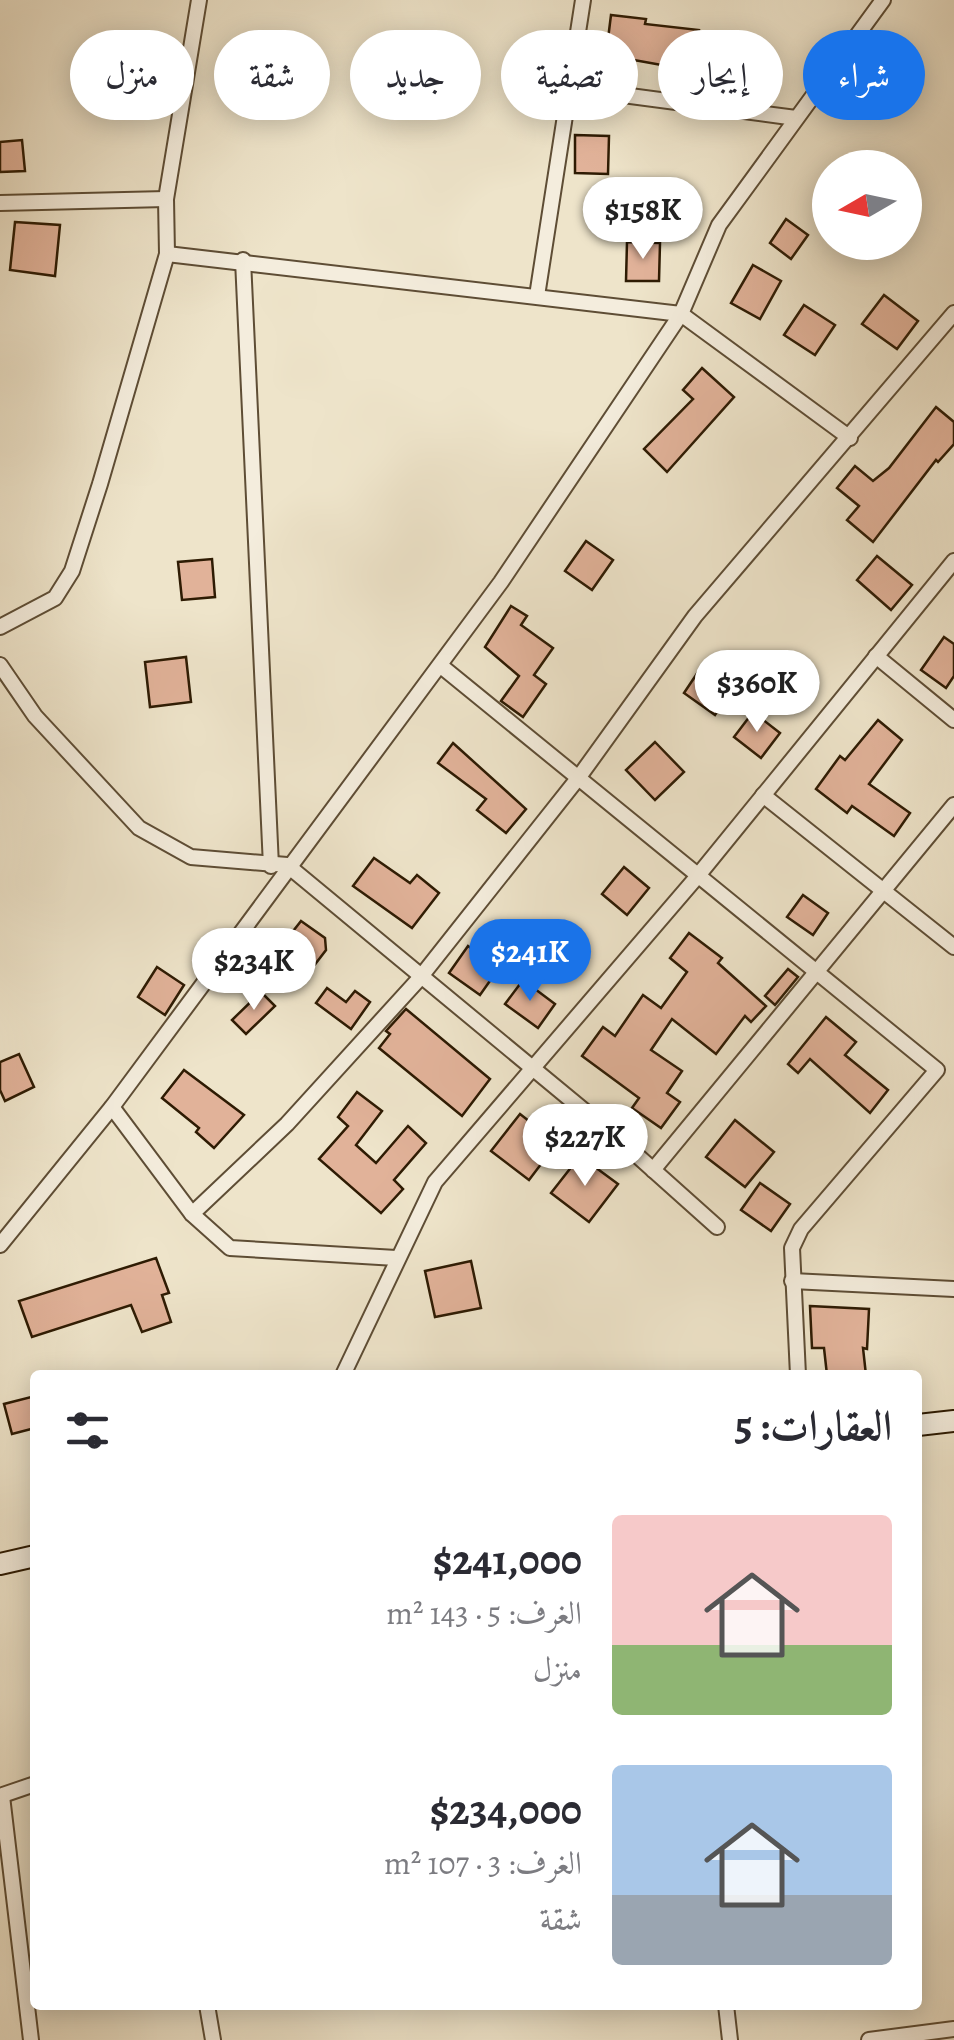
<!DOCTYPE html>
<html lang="ar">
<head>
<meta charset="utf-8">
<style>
  body { margin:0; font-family:Alegreya,Amiri,serif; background:#f7f7f7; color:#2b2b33; direction:rtl; height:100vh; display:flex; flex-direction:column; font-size:38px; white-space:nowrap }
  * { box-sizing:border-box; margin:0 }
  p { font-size:32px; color:#7c7c81 }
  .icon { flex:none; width:55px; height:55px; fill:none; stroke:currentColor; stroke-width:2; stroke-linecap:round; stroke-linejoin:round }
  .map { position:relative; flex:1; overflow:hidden; direction:ltr }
  .side { position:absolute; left:30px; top:1370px; width:892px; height:640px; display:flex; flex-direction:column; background:#fff; border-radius:10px; box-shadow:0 5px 25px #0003; direction:rtl }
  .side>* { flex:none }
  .top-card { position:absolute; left:30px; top:30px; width:895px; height:90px; direction:rtl; display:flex; gap:20px }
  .needle { width:65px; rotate:261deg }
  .tools { position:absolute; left:812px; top:150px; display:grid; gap:20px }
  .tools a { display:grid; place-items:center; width:110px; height:110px; border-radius:50%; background:#fff; box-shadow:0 5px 25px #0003; font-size:50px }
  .price { position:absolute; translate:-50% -85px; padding:0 22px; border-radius:35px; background:#fff; color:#222; font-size:32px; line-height:65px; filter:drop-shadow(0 2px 5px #0008) }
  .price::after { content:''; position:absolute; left:50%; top:60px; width:30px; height:22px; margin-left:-15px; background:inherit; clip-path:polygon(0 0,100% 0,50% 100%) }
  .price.on { background:#1a73e8; color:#fff }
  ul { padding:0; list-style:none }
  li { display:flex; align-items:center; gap:30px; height:250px; padding:0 30px }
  li span { display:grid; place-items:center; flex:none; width:280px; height:200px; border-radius:10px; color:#555 }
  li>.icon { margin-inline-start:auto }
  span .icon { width:120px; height:120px; fill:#fffc; stroke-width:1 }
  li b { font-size:42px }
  h2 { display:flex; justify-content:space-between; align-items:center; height:120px; padding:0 30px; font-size:42px }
  .chip { padding:0 35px; border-radius:45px; background:#fff; box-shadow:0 5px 25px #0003; font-size:35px; line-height:90px }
  .chip.on { background:#1a73e8; color:#fff }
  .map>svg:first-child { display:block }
  .building { fill:#e1b299; stroke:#2e1b03; stroke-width:2.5 }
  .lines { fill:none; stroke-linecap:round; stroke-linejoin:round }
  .street-casing { stroke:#5e4d35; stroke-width:18 }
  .secondary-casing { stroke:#2e1b03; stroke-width:24 }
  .street { stroke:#f4eddd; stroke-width:14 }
  .secondary { stroke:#f4eddd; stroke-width:20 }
</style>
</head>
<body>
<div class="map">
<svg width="954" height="2040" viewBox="0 0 954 2040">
  <rect width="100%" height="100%" fill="#eee4ca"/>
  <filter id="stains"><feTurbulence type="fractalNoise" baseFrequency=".002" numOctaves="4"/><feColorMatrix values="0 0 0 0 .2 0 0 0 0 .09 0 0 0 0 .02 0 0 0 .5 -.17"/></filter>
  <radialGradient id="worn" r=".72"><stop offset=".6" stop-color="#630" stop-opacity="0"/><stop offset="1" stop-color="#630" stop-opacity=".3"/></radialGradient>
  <g class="building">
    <polygon points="611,15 646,19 645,24 699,30 695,71 606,55"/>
    <polygon points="575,135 609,136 608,174 575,173"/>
    <polygon points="22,140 25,171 0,172 0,142"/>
    <polygon points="786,219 808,235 791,259 770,243"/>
    <polygon points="15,222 60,225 55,276 10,270"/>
    <polygon points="627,242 660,243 659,281 626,281"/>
    <polygon points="753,265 781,281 760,319 731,303"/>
    <polygon points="884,295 918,321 897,349 862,324"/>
    <polygon points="804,305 835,325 815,355 784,335"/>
    <polygon points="702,368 734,397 667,472 644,449 693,399 683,390"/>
    <polygon points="936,407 954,422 954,444 938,462 936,460 873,542 847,520 859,506 837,488 855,466 873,481 889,468"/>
    <polygon points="586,541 613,560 592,590 565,571"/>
    <polygon points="877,556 912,585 891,610 857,580"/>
    <polygon points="212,559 215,597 182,600 178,562"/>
    <polygon points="511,606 527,616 521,625 553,648 534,675 546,684 523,717 501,701 519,676 485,647"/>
    <polygon points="944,637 954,644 954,676 946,688 921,670"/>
    <polygon points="186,657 191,702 150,707 145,662"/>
    <polygon points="704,663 735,685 715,715 684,693"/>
    <polygon points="753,712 780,733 761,758 734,737"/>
    <polygon points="878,720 902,740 869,784 910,813 894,836 852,806 847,813 816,789 840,756 845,760"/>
    <polygon points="655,742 684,772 655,800 626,770"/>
    <polygon points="453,743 526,809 506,833 477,810 486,799 438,763"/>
    <polygon points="374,858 410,883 417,875 439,893 412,928 353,886"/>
    <polygon points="624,867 649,888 627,915 602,894"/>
    <polygon points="803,895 828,913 813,935 787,917"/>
    <polygon points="301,921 325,938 326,950 313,967 283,944"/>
    <polygon points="689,933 722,958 718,963 766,1006 751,1022 745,1016 716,1054 672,1019 651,1050 682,1071 667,1093 680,1102 661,1128 632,1108 639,1098 582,1056 603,1027 615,1036 643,995 661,1008 687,972 670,958"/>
    <polygon points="468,946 499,968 480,995 449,973"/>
    <polygon points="157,967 184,985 165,1015 138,997"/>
    <polygon points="788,969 798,977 775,1005 765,996"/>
    <polygon points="523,980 555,1004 538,1028 505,1004"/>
    <polygon points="327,988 346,1002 355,991 370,1002 351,1029 316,1003"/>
    <polygon points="261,992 275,1006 246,1034 232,1020"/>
    <polygon points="406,1009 490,1079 462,1116 379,1048 390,1034 386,1031"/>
    <polygon points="826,1017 856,1042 845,1055 888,1090 870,1113 810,1059 798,1073 788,1064"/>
    <polygon points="19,1054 34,1087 5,1101 0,1090 0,1062"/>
    <polygon points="184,1070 244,1115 214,1148 196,1132 199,1128 162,1098"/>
    <polygon points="357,1092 382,1111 356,1145 376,1163 408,1126 426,1143 394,1180 403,1189 381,1213 319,1159 348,1126 338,1117"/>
    <polygon points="520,1114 557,1143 529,1180 491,1151"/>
    <polygon points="735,1120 774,1152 745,1187 706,1157"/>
    <polygon points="580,1156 618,1184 589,1222 551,1193"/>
    <polygon points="760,1183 790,1204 771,1231 741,1210"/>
    <polygon points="156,1258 169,1293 162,1295 171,1322 142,1332 131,1305 32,1337 19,1301"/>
    <polygon points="471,1261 481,1308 435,1317 425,1271"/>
    <polygon points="810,1306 869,1309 867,1349 863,1348 866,1375 827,1375 824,1348 812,1348"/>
    <polygon points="35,1396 35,1428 12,1434 4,1404"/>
  </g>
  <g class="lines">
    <g class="street-casing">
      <g id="street">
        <polyline points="570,88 796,118"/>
        <polyline points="0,203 166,199"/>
        <polyline points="167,254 681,314 850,438"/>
        <polyline points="243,260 271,866"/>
        <polyline points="537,296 583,0"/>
        <polyline points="0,627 55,598 72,571 100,484 167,254 166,199 199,0"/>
        <polyline points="876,656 954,720"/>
        <polyline points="0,665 35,716 139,828 191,857 287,865 622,1142 717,1227"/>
        <polyline points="441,666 937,1070 801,1229 792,1248 798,1375"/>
        <polyline points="763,795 954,947"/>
        <polyline points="112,1107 192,1214 230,1248 396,1258"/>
        <polyline points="653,1170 954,805"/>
        <polyline points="192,1214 287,1124 419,979 579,777 695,616 954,313"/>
        <polyline points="0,1245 112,1107 501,582 681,314 719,225 883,0"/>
        <polyline points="792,1281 954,1289"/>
        <polyline points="343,1375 435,1182 696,878 954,561"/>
        <polyline points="0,1796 35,1784"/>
        <polyline points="2,1796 31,2040"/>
        <polyline points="207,2005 213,2040"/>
        <polyline points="726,2005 730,2040"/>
        <polyline points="869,2040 954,2029"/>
      </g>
    </g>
    <g class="secondary-casing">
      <g id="secondary">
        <polyline points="918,1425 954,1421"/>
        <polyline points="0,1564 35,1556"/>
      </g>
    </g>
    <use href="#street" class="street"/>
    <use href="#secondary" class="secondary"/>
  </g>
  <rect width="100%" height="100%" filter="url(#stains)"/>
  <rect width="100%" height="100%" fill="url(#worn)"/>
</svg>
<div class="tools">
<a><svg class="needle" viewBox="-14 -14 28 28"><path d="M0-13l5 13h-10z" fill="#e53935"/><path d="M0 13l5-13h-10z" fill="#7c7c81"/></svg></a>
</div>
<b class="price" style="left:643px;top:262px">$158K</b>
<b class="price" style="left:757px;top:735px">$360K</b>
<b class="price on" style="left:530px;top:1004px">$241K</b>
<b class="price" style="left:254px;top:1013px">$234K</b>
<b class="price" style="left:585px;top:1189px">$227K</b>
<div class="top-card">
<a class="chip on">شراء</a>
<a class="chip">إيجار</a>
<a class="chip">تصفية</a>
<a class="chip">جديد</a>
<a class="chip">شقة</a>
<a class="chip">منزل</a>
</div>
<section class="side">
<h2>العقارات: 5<svg class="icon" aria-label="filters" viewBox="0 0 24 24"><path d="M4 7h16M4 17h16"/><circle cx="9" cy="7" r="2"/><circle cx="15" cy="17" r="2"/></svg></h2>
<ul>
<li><span style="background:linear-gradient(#f6c9c9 65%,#8fb573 0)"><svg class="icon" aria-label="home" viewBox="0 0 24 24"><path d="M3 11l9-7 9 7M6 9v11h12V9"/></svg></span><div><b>$241,000</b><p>الغرف: 5 · 143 m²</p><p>منزل</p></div></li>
<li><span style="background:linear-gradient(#a9c7e8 65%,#9aa5b1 0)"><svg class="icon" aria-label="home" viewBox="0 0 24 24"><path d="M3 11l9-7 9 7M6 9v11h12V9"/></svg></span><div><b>$234,000</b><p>الغرف: 3 · 107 m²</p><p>شقة</p></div></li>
</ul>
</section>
</div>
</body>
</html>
